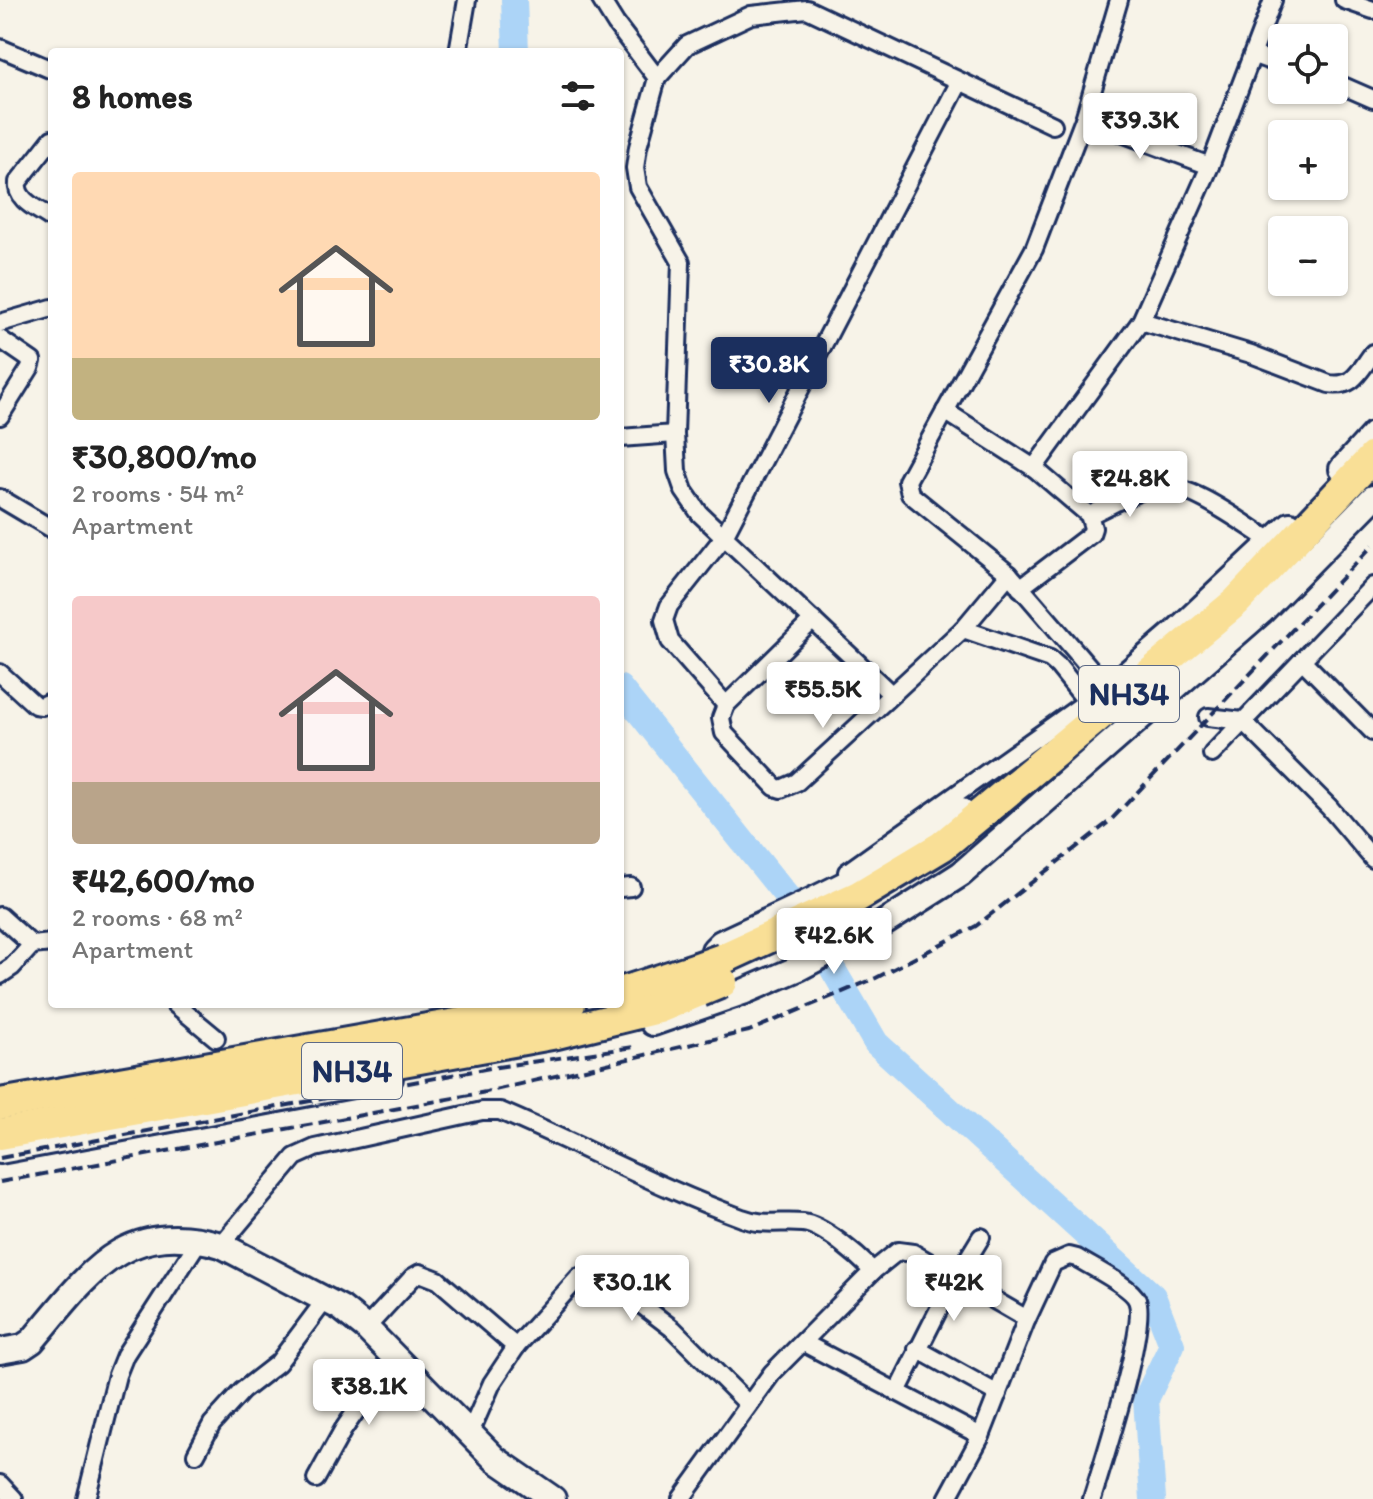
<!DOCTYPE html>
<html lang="en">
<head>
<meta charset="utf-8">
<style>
  body { margin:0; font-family:Itim,sans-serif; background:#f6f6f6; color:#222; height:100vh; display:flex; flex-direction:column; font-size:30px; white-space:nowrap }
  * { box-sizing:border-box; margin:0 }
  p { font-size:26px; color:#767676 }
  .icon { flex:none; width:44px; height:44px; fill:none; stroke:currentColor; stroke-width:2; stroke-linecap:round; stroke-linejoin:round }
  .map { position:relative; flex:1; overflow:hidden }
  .sheet { position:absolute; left:48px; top:48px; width:576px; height:960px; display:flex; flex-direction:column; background:#fff; border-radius:8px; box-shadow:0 2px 6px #0004 }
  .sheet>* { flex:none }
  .tools { position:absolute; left:1268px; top:24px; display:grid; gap:16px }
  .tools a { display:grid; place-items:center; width:80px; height:80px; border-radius:8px; background:#fff; box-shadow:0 2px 6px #0004; font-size:40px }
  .price { position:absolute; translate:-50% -68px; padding:0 18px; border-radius:8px; background:#fff; color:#222; font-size:26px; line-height:52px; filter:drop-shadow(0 2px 4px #0008) }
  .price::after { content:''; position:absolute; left:50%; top:48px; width:24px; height:18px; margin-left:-12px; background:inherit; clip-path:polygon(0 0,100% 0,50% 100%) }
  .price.selected { background:#1b2f5e; color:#fff }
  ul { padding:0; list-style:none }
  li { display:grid; align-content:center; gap:16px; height:424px; padding:0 24px }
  li span { display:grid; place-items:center; height:248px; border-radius:8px; color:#555 }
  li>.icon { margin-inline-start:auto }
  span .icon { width:144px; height:144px; fill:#fffc; stroke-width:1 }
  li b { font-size:34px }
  h2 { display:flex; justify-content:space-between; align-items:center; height:96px; padding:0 24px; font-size:34px }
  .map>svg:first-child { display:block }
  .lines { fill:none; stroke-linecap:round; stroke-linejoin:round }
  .river { stroke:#acd4f7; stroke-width:26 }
  .street-casing { stroke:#1b2f5e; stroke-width:22 }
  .secondary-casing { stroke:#1b2f5e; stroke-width:30 }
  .highway-casing { stroke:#1b2f5e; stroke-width:36 }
  .street { stroke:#f7f3e8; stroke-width:16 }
  .secondary { stroke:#f7f3e8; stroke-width:24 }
  .highway { stroke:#f9df96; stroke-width:30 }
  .rail { stroke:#1b2f5e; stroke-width:4; stroke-dasharray:12 6; stroke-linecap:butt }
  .highway-bridge-casing { stroke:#1b2f5e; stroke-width:36; stroke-linecap:butt }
  .highway-bridge { stroke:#f9df96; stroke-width:30 }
  .labels { text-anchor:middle; stroke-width:6; stroke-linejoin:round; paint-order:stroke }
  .shield { fill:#f7f3e8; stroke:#5d6a87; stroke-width:2 }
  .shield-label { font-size:32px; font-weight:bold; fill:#1b2f5e }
</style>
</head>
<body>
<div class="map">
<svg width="1373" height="1499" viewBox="0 0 1373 1499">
  <rect width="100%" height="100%" fill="#f7f3e8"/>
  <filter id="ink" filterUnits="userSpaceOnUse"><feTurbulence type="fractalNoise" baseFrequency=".0125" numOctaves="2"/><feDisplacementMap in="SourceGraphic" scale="16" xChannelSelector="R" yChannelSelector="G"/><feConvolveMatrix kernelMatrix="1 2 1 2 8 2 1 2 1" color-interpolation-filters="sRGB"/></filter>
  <g filter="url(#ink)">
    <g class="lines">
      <g class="river">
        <polyline points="514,0 516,52"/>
        <polyline points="620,688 800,913 876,1043 1153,1296 1172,1345 1146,1399 1153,1499"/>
      </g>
      <g class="street-casing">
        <g id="street">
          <polyline points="601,0 616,24 657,78"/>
          <polyline points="1344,0 1373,10"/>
          <polyline points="0,48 52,70"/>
          <polyline points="458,52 467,0"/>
          <polyline points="1254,55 1282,65"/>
          <polyline points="1334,82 1373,99"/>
          <polyline points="1084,119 1210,166"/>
          <path d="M52,139L18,182C15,201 39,209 52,219"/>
          <path d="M1141,321L1251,354L1329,384C1354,388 1359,371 1373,353"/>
          <polyline points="0,323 52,308"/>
          <polyline points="0,339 32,361 30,368 0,416"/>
          <polyline points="945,411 1034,468"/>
          <polyline points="620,438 675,434"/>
          <polyline points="0,498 52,529"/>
          <path d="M1089,515C1108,507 1137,489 1157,486C1190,482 1245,525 1273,542"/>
          <polyline points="1020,588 1091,534 1093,528 1089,515 1034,468 1141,321 1210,166 1273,0"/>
          <polyline points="813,620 726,705 721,718 724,733 775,787 781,789 797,782 963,629 1009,574"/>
          <polyline points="963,629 1050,659 1058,666 1091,707"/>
          <polyline points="1302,660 1373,732"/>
          <polyline points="0,673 35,705 42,706 52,701"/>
          <polyline points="1109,690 1009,574 910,494 907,481 1034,249 1084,119 1119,0"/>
          <polyline points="891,694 700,514 684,491 677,471 675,434 681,262 638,187 635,168 638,147 657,78 687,45 751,15 807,9 1053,125"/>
          <polyline points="726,705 670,641 664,620 669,606 723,538 959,83"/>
          <polyline points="1208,717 1243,721 1329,807 1373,859"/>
          <polyline points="1212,754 1373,586"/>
          <polyline points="847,872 1086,702"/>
          <polyline points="620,888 631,887"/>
          <polyline points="0,916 32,945 52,943"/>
          <polyline points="0,975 12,967 32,945"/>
          <polyline points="175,1004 216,1038"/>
          <path d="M221,1245L295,1157L315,1148L482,1111H500C581,1145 659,1188 742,1218C762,1226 782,1221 803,1223C823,1225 858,1256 873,1271"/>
          <polyline points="366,1328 413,1277 420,1273 438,1280 516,1347"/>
          <polyline points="804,1343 981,1436"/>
          <polyline points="917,1349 998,1394"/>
          <polyline points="897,1392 947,1293 981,1237"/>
          <polyline points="470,1433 492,1383 516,1347 579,1277 596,1274 609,1280 673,1329 748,1404"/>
          <polyline points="196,1454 212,1424 242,1391 278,1363 326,1299"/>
          <polyline points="316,1479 343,1430 394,1356"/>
          <polyline points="0,1484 14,1499"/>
          <polyline points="86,1499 117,1375 125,1355 200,1239"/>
          <polyline points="681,1499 772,1373 873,1271 898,1251 913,1253 1027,1319"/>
          <path d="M947,1499L981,1436L1026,1321L1053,1263L1069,1256L1077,1258C1091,1267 1131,1286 1137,1300C1148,1325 1102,1466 1092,1499"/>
        </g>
      </g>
      <g class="secondary-casing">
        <g id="secondary">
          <polyline points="1342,469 1373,435"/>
          <polyline points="1128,673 1177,631 1290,525"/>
          <path d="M710,972L714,950L721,943C804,904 889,869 961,811"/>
          <polyline points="653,1023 743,992 799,968 884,923 961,874 1261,612 1373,498"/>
          <polyline points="0,1151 390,1078"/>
          <path d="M0,1351L23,1347L32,1341C88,1275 123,1217 221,1245L341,1308L366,1328L495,1459L553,1499"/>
        </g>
      </g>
      <g class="highway-casing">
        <g id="highway">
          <polyline points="722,959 857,897 942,846 1236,602 1373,457"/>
          <polyline points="620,993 697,968"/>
          <polyline points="0,1104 570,1004"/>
          <polyline points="0,1134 557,1033 659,1008 700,991"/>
        </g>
      </g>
      <use href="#street" class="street"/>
      <use href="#secondary" class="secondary"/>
      <use href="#highway" class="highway"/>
      <g class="rail">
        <polyline points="0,1158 490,1068 634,1047"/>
        <polyline points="0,1182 486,1092 749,1031 876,978 976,926 1110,821 1373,545"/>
      </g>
      <g class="highway-bridge-casing">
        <g id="highway-bridge">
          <polyline points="697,968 722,959"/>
          <polyline points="700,991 722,982"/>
        </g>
      </g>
      <use href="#highway-bridge" class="highway-bridge"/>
    </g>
  </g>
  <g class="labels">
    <g class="shield">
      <rect x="1079" y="666" width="100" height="56" rx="6"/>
      <rect x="302" y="1043" width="100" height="56" rx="6"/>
    </g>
    <g class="shield-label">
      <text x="1129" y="705">NH34</text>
      <text x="352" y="1082">NH34</text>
    </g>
  </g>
</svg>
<div class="tools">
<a><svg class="icon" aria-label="locate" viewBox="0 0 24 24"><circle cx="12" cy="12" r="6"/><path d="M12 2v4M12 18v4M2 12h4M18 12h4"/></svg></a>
<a>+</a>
<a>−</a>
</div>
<b class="price" style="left:1140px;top:161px">₹39.3K</b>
<b class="price selected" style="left:769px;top:405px">₹30.8K</b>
<b class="price" style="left:1130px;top:519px">₹24.8K</b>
<b class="price" style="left:823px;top:730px">₹55.5K</b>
<b class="price" style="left:834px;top:976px">₹42.6K</b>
<b class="price" style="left:632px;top:1323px">₹30.1K</b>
<b class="price" style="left:954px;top:1323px">₹42K</b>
<b class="price" style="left:369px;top:1427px">₹38.1K</b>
<section class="sheet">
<h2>8 homes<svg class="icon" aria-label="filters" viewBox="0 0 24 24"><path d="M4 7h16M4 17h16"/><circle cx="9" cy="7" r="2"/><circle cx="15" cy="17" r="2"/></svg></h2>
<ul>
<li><span style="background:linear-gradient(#ffd9b3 75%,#c2b280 0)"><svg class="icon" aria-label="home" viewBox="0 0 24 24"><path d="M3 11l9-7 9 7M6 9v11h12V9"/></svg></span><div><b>₹30,800/mo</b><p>2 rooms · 54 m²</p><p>Apartment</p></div></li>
<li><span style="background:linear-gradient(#f6c9c9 75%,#b9a48a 0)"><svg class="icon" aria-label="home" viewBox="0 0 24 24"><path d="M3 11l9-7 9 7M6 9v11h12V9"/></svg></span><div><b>₹42,600/mo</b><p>2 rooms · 68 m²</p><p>Apartment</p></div></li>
</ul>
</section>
</div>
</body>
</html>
